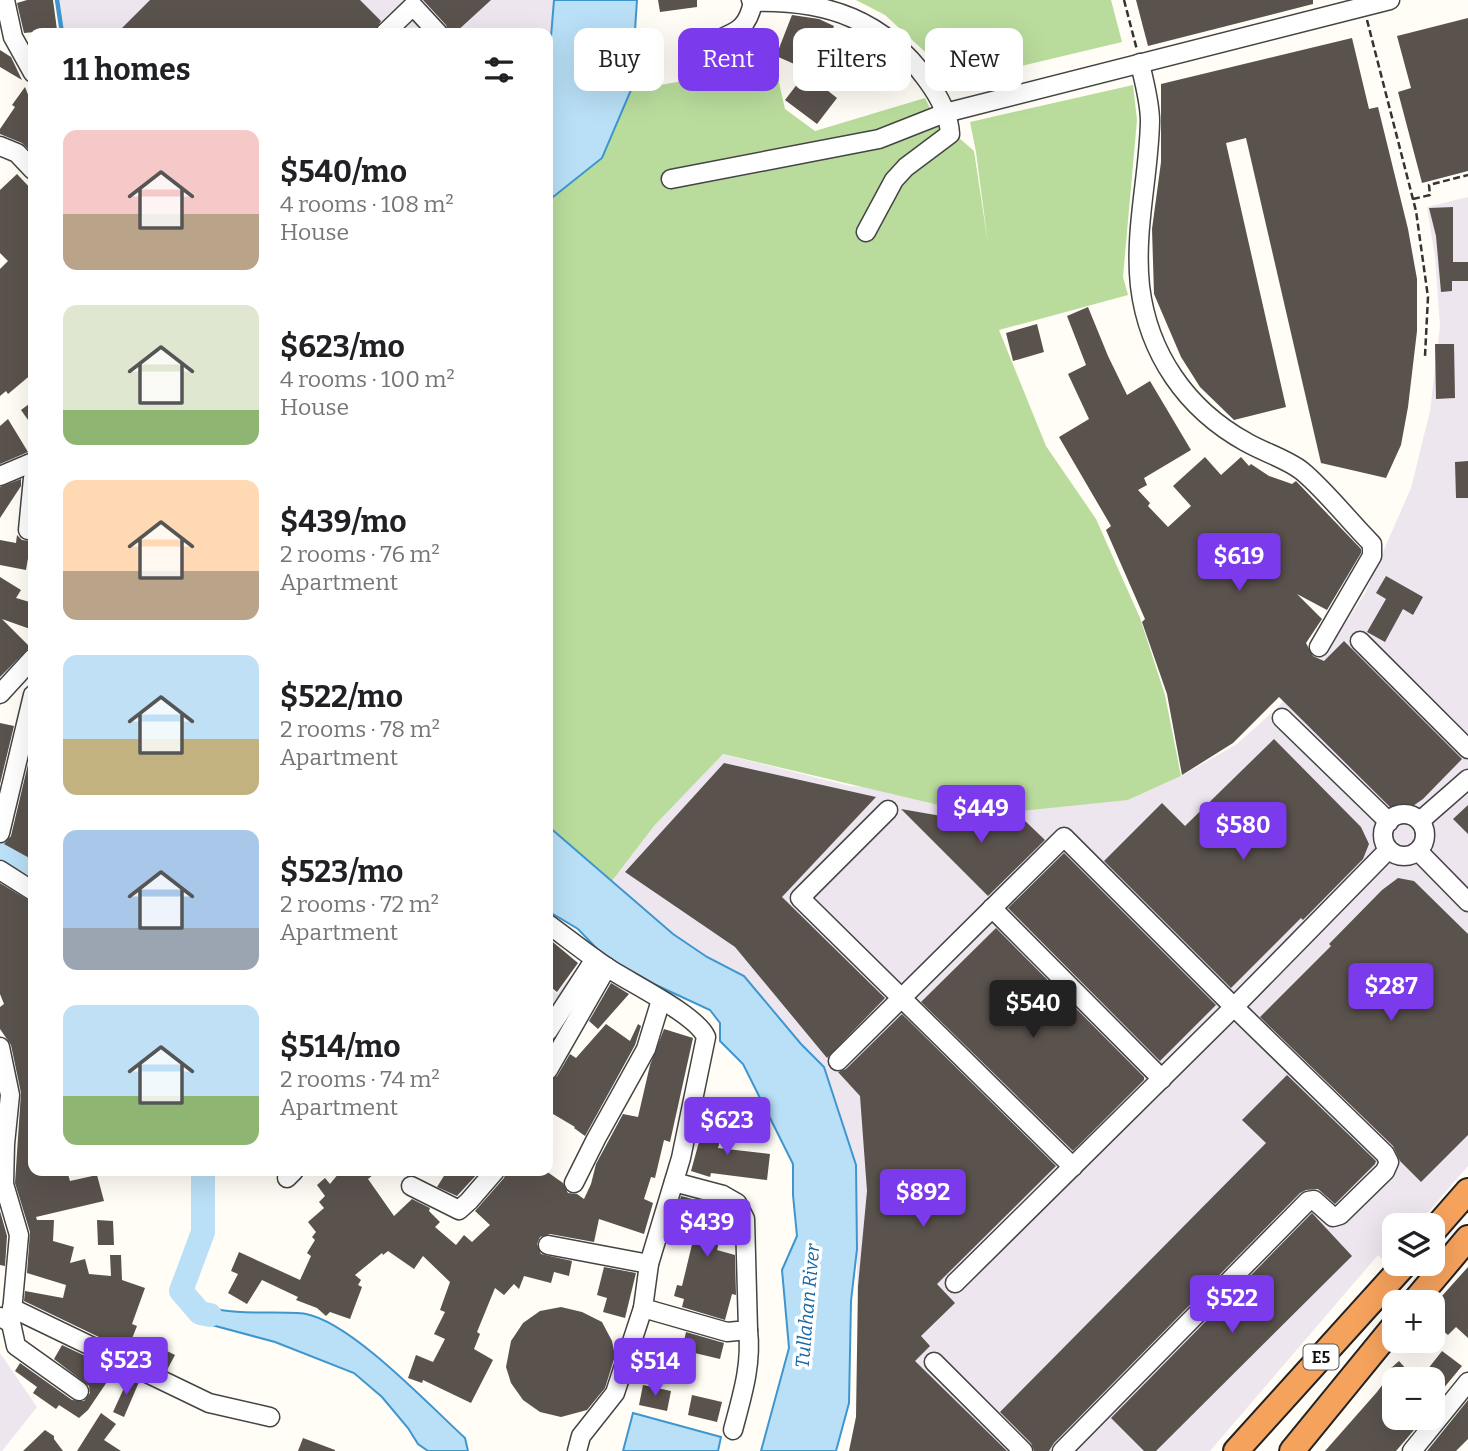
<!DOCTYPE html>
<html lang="en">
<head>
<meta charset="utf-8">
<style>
  body { margin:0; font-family:Bitter,serif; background:#f6f6f6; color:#202124; height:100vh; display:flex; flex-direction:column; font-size:26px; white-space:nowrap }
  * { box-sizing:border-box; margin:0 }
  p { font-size:23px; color:#757577 }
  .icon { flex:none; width:38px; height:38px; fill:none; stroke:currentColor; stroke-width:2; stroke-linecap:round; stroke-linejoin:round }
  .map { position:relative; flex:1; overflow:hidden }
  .side { position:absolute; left:28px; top:28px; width:525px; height:1148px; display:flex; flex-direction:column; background:#fff; border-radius:14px; box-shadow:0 7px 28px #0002 }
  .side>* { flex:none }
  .hud { position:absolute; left:574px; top:28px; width:665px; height:63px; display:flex; gap:14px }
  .controls { position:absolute; left:1382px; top:1213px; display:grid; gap:14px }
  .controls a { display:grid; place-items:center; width:63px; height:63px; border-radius:14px; background:#fff; box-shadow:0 7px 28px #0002; font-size:35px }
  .price { position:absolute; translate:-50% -60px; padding:0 16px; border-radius:7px; background:#7c3aed; color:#fff; font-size:23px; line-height:46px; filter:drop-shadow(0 2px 4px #0008) }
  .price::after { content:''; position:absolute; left:50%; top:42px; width:21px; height:16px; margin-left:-10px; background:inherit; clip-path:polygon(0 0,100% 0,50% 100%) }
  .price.on { background:#222; color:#fff }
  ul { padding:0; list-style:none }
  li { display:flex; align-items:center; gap:21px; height:175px; padding:0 35px }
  li span { display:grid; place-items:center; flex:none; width:196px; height:140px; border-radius:14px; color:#555 }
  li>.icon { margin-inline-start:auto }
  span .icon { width:84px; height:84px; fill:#fffc; stroke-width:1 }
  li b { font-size:30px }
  h2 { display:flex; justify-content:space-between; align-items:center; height:84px; padding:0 35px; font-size:30px }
  .tag { padding:0 24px; border-radius:14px; background:#fff; box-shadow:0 7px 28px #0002; font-size:24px; line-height:63px }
  .tag.on { background:#7c3aed; color:#fff }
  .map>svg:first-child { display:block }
  .industrial { fill:#eee6ef }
  .forest { fill:#b9dc9c }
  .water { fill:#b9e0f7; stroke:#3f96cf; stroke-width:2 }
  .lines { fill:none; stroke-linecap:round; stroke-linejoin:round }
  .stream { stroke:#3f96cf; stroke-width:4.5 }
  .river { stroke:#b9e0f7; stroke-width:24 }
  .building { fill:#5a524d }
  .minor-casing { stroke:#444; stroke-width:21 }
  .highway-casing { stroke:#222; stroke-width:28 }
  .path { stroke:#333; stroke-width:2.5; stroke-dasharray:7 3.5; stroke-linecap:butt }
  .minor { stroke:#fff; stroke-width:18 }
  .highway { stroke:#f5a25d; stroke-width:24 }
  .labels { text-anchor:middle; stroke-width:7; stroke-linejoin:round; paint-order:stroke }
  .shield { fill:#fff; stroke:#585858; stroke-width:2 }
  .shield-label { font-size:16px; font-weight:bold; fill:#111 }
  .water-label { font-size:19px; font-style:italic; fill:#1768a6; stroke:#fff }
</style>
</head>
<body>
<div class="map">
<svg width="1468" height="1451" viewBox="0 0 1468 1451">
  <rect width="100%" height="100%" fill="#fffdf5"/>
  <g class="industrial">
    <polygon points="57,0 554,0 548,73 548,33 63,33"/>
    <polygon points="1468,197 1468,1166 1417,1225 1395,1225 1395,1251 1385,1262 1378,1255 1210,1451 849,1451 856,1417 858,1346 856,1165 824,1067 801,1044 764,1001 673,934 612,881 654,826 722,754 850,786 1128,800 1181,776 1237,744 1276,709 1325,654 1365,593 1411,488 1430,411 1440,326 1435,257 1427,207"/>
    <polygon points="583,960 597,971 548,1059 548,987 557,994"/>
    <polygon points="0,1353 37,1407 2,1451 0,1451"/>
  </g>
  <g class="forest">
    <polygon points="856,0 1111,0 1122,42 941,85 936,62 885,15"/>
    <polygon points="775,65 785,109 815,131 925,98 934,116 974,151 988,244 976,152 970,122 1133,85 1137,120 1123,277 1128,295 999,330 1046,446 1096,519 1140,618 1165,695 1181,776 1128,800 981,815 723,754 654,826 612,881 548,826 548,201 602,158 631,90"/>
  </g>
  <g class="water">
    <polygon points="554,0 637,0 631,90 602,158 548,201 548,73"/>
    <polygon points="548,826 673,934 707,957 744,976 801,1044 824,1067 856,1165 857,1249 851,1301 849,1403 836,1451 761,1451 789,1348 782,1270 797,1236 793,1195 793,1164 743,1064 720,1041 720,1023 710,1010 656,985 604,956 578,929 548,911"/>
    <path d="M189,1293C206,1321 275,1309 306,1314C352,1323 429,1405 465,1438L468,1451H428L418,1444L408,1428L382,1397L354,1373L275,1342L208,1324L188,1313L177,1299Z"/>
    <polygon points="633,1413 721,1437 718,1451 623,1451"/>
  </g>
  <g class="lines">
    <polyline class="stream" points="57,0 62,33"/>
    <g class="river">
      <polyline points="5,848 33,864"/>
      <polyline points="203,1171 203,1232 181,1291 200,1313 210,1315"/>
    </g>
  </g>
  <g class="building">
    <polygon points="27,0 53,0 57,30 24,33 17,3"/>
    <polygon points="150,0 360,0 381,21 374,33 117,33"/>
    <polygon points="423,0 491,0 455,33 449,33 446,25"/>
    <polygon points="658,0 697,0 697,7 660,12"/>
    <polygon points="1136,0 1313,0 1313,4 1148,46"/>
    <polygon points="792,15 819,19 834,26 813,79 837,98 817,124 785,100 808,70 776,56"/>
    <polygon points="1468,18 1468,171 1422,183 1398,92 1411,88 1397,36"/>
    <polygon points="1352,38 1369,109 1378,107 1408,229 1417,279 1417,331 1408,407 1401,445 1386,478 1321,463 1246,138 1226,143 1286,407 1234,420 1200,387 1181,357 1154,294 1152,229 1161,162 1161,84"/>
    <polygon points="0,50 11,57 22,80 0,67"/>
    <polygon points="25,87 29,97 33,96 33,154 22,143 0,134 0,129 15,107 12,105"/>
    <polygon points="17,174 33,191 33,373 8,394 6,391 0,396 0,269 8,261 0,253 0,190"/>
    <polygon points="1453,207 1453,262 1468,262 1468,281 1452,281 1452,291 1441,292 1436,236 1429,208"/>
    <polygon points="1088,307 1108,356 1127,395 1150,381 1191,450 1144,478 1147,485 1138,490 1150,503 1148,506 1168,527 1191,506 1173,486 1205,457 1221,475 1241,457 1249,466 1251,464 1269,476 1292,484 1296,481 1361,549 1361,553 1327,610 1297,594 1322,619 1306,643 1313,656 1324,661 1344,641 1462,759 1423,799 1410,808 1390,807 1279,697 1233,743 1182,775 1167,694 1142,622 1145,619 1106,530 1111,526 1059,437 1089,419 1068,374 1086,365 1067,316"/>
    <polygon points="1037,324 1044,352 1013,361 1006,333"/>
    <polygon points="1435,344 1454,344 1455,398 1436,399"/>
    <polygon points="33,401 33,427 21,410"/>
    <polygon points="8,419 28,452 0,464 0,426"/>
    <polygon points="1468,461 1468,498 1456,498 1455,462"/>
    <polygon points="21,479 21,486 0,518 0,487"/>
    <polygon points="17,535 22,540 31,541 26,570 0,565 0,540 16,543"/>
    <polygon points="1386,576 1423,597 1413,615 1403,609 1385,642 1367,632 1386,599 1376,593"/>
    <polygon points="0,577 21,590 16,598 33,603 33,630 2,619 30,647 0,677"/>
    <polygon points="0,723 14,726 0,784"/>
    <polygon points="1274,739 1361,827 1369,844 1363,859 1303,920 1301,918 1231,988 1104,861 1162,803 1185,826"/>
    <polygon points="33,743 33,860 4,844 11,836"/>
    <polygon points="724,763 876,797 782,897 885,998 827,1058 735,947 625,872"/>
    <polygon points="1468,805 1468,834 1453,819"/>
    <polygon points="901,809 976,822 1022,818 1045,840 988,896"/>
    <polygon points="1064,853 1216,1005 1160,1061 1008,908"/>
    <polygon points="1398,878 1414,881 1468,934 1468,1135 1421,1182 1400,1161 1393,1146 1260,1017 1331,946 1329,944 1382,890"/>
    <polygon points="0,883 33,903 33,955 31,956 33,988 33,1171 67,1171 70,1181 97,1175 104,1201 36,1217 37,1220 54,1220 53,1241 74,1247 70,1263 85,1259 89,1274 111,1276 110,1255 121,1255 122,1280 145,1288 132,1324 137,1326 131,1341 134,1343 128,1351 24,1301 25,1291 63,1298 66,1285 27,1273 30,1232 15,1183 21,1093 11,1045 0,1029 0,1007 4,1004 0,994"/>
    <polygon points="996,928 1144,1077 1144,1080 1073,1151 921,1002"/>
    <polygon points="548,938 578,963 557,992 548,985"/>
    <polygon points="611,983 629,994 598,1029 589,1021"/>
    <polygon points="902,1014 1056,1166 937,1284 955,1303 921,1336 930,1346 915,1361 1007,1451 849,1451 856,1417 858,1286 867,1191 860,1096 838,1072 846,1069"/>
    <polygon points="606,1024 630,1041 638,1024 641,1026 635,1045 585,1136 574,1128 575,1127 548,1111 548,1081 557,1076 570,1054 576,1058"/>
    <polygon points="664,1029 693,1038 670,1142 664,1140 655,1178 651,1177 644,1199 653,1203 644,1234 599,1219 594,1242 550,1234 540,1237 537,1244 541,1254 572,1261 569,1276 554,1272 551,1283 524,1276 519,1289 514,1284 504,1295 495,1288 477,1332 480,1334 474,1349 493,1360 471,1403 423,1380 422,1383 408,1378 416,1355 433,1362 445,1339 434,1334 445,1312 440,1310 450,1282 423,1256 414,1269 388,1251 383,1255 382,1253 355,1275 361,1280 358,1285 362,1287 350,1319 330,1312 326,1316 317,1308 296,1300 298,1297 262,1280 247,1304 228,1293 238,1274 231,1271 239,1252 300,1280 311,1256 307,1253 315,1240 312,1237 316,1232 308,1222 324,1208 319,1202 325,1196 317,1185 325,1178 330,1184 339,1173 345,1171 378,1171 368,1179 394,1216 412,1199 430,1208 429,1211 440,1222 435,1227 456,1245 464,1235 472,1242 490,1225 475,1211 504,1178 506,1171 546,1171 563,1183 568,1193 577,1194 584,1199 591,1184 596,1164 623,1114 638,1117 650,1065"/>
    <polygon points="1287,1075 1376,1161 1375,1164 1335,1204 1318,1189 1306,1190 1300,1193 1054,1443 1049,1451 1034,1451 1031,1443 1000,1412 1266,1143 1242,1120"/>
    <polygon points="705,1120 724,1126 718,1148 770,1154 767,1180 711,1173 710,1177 691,1171"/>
    <polygon points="447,1171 480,1171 457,1196 437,1187"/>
    <polygon points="681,1196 719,1206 728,1211 734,1222 734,1232 722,1229 717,1250 735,1255 736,1295 732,1294 725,1320 682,1307 684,1299 674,1296 677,1285 682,1286 695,1232 673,1227"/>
    <polygon points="0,1211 7,1236 5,1266 0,1265"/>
    <polygon points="1312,1213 1352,1256 1156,1451 1144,1451 1111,1418"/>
    <polygon points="97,1220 113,1221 114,1245 98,1245"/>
    <polygon points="604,1267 636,1273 625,1318 603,1312 607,1298 597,1295"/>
    <polygon points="1468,1267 1468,1338 1456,1327 1448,1335 1436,1325 1444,1317 1433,1306"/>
    <polygon points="561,1307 582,1312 602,1322 612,1341 615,1356 605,1388 587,1410 561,1417 540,1412 523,1400 511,1383 506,1367 511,1341 523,1323 540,1311"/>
    <polygon points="686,1332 724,1343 720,1359 682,1350"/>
    <polygon points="145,1342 153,1345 151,1351 162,1356 165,1350 175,1355 167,1370 138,1356"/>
    <polygon points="62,1345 115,1370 88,1410 79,1418 59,1405 56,1409 33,1393 37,1387 15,1371 20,1363 72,1400 84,1401 90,1393 89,1386 54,1359"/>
    <polygon points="1442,1351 1462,1366 1433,1401 1433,1379 1420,1379"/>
    <polygon points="1399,1361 1415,1379 1395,1379 1395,1418 1422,1418 1414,1430 1396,1451 1325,1451 1377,1392 1392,1372 1390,1369"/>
    <polygon points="129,1377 139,1382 124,1417 113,1412"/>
    <polygon points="643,1385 671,1391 667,1411 639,1405"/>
    <polygon points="692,1395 722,1402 717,1422 688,1415"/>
    <polygon points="1468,1400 1468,1439 1456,1451 1427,1451"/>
    <polygon points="101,1413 116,1424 104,1440 121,1451 77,1451"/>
    <polygon points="45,1430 54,1436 54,1439 63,1451 23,1451"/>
    <polygon points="303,1438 335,1450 335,1451 298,1451"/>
  </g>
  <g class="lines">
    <g class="minor-casing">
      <g id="minor">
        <polyline points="5,0 13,37 33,73"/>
        <path d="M751,0L754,2C827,0 884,20 927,80C938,95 949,115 950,134L906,167L894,180L866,232"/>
        <polyline points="385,33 413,6 438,33"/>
        <path d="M710,43C735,32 747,31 753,2"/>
        <path d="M1140,63C1144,82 1150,102 1150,121C1149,176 1134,230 1140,286C1148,353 1186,409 1246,442C1263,452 1287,459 1302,471C1326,491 1350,522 1372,544V556L1319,647"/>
        <polyline points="0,146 17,153 33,170"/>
        <polyline points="671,179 879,139 945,113 1390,0"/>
        <polyline points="0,476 33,462"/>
        <polyline points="28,530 33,478"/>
        <polyline points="1360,641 1468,749"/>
        <polyline points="0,694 33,658"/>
        <polyline points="1282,718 1389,822"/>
        <polyline points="888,810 800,898 1073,1167"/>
        <circle cx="1404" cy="835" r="21"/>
        <polyline points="1420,821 1468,779"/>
        <polyline points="0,833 33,695"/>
        <polyline points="1418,851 1468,902"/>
        <polyline points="0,870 33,891"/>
        <polyline points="992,908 1162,1079"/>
        <path d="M548,924C567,938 586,953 605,966C628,982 696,1014 706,1037L681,1158L649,1264L643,1308L615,1393L581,1436L577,1451"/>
        <polyline points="548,1031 595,959"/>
        <polyline points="0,1047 10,1095 5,1144 4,1184 19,1235 11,1323 0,1317"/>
        <polyline points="838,1061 1064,837 1234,1007 1385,1154 1389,1162 1385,1171 1340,1215 1333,1217 1314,1200 1308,1201 1062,1451"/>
        <polyline points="548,1070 607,967"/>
        <polyline points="287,1178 294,1171"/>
        <polyline points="574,1183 596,1139 646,1049 661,1000"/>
        <polyline points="411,1186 459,1210 469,1201 495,1171"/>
        <polyline points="548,1245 649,1264"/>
        <polyline points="955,1283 1234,1007 1388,850"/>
        <polyline points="12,1308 209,1403 270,1417"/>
        <polyline points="643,1308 727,1332 748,1330 745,1219 737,1203 723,1195 674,1182"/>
        <polyline points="11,1323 16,1346 79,1391"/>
        <polyline points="934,1362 1023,1451"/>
        <path d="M733,1430C742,1396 752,1365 748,1330"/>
        <polyline points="1412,1451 1468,1382"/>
      </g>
    </g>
    <g class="highway-casing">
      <g id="highway">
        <polyline points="1433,1231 1468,1191"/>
        <polyline points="1414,1302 1468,1238"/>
        <polyline points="1236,1451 1405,1264"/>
        <polyline points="1292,1451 1395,1325"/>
      </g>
    </g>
    <g class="path">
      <polyline points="1124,0 1137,50"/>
      <polyline points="1367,20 1416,211 1428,297 1425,356"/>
      <polyline points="1413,199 1430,195 1429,185 1468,175"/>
    </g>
    <use href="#minor" class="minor"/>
    <use href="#highway" class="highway"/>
  </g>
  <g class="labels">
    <rect class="shield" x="1303.5" y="1344.5" width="35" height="25" rx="5"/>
    <g class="shield-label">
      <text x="1321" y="1363">E5</text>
    </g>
    <g class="water-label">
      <text transform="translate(807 1306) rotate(-85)" y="7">Tullahan River</text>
    </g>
  </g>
</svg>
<div class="controls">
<a><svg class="icon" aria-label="layers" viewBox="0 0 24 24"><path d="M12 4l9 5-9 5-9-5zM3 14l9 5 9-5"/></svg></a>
<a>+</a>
<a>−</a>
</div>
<b class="price" style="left:1239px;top:593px">$619</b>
<b class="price" style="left:981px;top:845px">$449</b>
<b class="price" style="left:1243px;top:862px">$580</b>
<b class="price" style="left:1391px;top:1023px">$287</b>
<b class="price on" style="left:1033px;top:1040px">$540</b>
<b class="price" style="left:727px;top:1157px">$623</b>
<b class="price" style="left:923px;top:1229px">$892</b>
<b class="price" style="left:707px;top:1259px">$439</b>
<b class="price" style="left:1232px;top:1335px">$522</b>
<b class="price" style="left:126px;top:1397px">$523</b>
<b class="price" style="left:655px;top:1398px">$514</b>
<div class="hud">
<a class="tag">Buy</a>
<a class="tag on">Rent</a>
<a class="tag">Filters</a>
<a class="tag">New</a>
</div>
<section class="side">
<h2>11 homes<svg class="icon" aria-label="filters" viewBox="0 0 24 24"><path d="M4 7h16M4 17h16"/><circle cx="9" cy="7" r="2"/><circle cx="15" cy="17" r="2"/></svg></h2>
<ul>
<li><span style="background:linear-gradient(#f6c9c9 60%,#b9a48a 0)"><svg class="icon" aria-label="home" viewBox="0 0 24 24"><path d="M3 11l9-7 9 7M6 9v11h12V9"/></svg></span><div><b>$540/mo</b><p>4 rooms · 108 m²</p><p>House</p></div></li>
<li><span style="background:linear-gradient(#dfe7d0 75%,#8fb573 0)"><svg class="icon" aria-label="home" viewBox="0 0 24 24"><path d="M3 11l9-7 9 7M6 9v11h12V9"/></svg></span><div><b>$623/mo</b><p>4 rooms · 100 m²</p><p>House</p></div></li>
<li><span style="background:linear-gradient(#ffd9b3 65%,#b9a48a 0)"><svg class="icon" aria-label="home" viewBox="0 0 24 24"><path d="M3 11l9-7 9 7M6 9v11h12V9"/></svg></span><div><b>$439/mo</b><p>2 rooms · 76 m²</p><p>Apartment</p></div></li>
<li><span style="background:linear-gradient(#bfe0f5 60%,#c2b280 0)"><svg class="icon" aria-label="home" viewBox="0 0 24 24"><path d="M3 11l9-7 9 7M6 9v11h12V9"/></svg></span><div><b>$522/mo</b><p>2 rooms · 78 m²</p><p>Apartment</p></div></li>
<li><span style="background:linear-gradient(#a9c7e8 70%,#9aa5b1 0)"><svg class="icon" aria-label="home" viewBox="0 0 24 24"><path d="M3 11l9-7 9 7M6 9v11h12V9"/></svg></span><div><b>$523/mo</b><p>2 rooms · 72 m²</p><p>Apartment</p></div></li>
<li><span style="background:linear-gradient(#bfe0f5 65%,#8fb573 0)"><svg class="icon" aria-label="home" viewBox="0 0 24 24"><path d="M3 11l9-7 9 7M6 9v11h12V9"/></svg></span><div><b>$514/mo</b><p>2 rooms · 74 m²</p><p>Apartment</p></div></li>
</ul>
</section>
</div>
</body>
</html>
